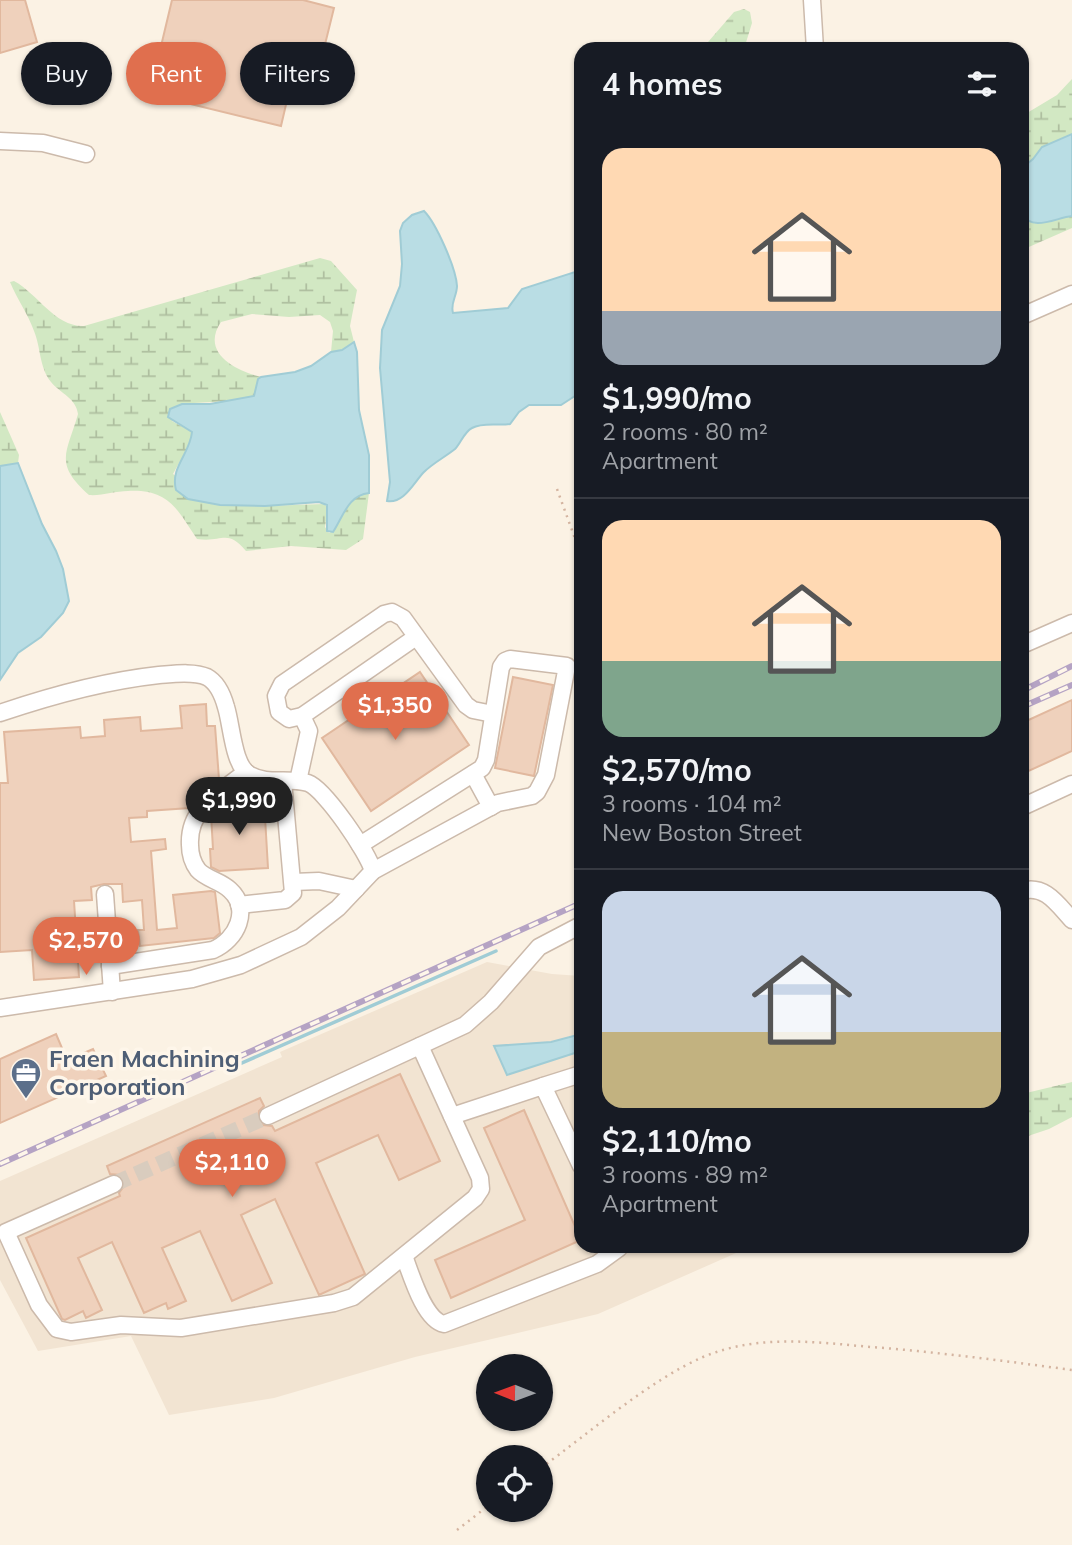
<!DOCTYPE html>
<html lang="en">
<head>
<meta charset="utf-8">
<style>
  body { margin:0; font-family:Mulish,sans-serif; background:#20242c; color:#f1f3f6; height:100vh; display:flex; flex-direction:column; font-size:26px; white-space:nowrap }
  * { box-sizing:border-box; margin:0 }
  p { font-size:23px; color:#9ea1a6 }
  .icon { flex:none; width:38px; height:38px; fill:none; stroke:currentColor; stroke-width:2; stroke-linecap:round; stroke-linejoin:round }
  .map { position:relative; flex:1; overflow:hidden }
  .sheet { position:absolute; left:574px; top:42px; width:455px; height:1211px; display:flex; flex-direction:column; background:#171b24; border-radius:21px; box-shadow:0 2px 5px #0004 }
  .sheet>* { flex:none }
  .guide { position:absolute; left:21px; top:42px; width:448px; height:63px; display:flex; gap:14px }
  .needle { width:46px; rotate:271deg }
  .buttons { position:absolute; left:476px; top:1354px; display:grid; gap:14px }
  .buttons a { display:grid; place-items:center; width:77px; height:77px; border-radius:50%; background:#171b24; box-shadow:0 2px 5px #0004; font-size:35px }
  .price { position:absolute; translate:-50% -60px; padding:0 16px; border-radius:24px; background:#e06f4e; color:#fff; font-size:23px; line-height:46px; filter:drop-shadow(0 2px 4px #0008) }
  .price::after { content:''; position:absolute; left:50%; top:42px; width:21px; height:16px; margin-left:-10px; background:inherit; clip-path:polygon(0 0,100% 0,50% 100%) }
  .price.current { background:#222; color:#fff }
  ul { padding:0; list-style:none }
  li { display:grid; align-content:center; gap:14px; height:371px; padding:0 28px }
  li+li { border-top:2px solid #363941 }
  li span { display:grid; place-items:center; height:217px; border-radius:21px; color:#555 }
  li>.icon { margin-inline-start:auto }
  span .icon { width:126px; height:126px; fill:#fffc; stroke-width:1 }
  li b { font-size:30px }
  h2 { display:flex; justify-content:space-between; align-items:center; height:84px; padding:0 28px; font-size:30px }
  .chip { padding:0 24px; border-radius:32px; background:#171b24; box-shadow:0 2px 5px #0004; font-size:24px; line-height:63px }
  .chip.current { background:#e06f4e; color:#fff }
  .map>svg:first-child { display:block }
  .residential { fill:#f2e4d2 }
  .wetland { fill:url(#wetland-marsh) }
  .water { fill:#b9dde4; stroke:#a0ccd5; stroke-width:2 }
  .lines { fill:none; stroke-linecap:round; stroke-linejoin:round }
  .stream { stroke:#a0ccd5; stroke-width:3.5 }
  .building { fill:#efd1bc; stroke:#e1b89e; stroke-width:2 }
  .minor-tunnel { stroke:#d9ccbe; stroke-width:16; stroke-dasharray:16 8; stroke-linecap:butt }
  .minor-casing { stroke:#ccbaab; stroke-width:19 }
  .path { stroke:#d4b4a0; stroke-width:2.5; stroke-dasharray:2 5; stroke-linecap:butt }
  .minor { stroke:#fff; stroke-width:16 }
  .rail-casing { stroke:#b5a3c4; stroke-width:6 }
  .rail { stroke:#fef6ea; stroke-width:3.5; stroke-dasharray:10; stroke-linecap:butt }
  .labels { text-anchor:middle; stroke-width:7; stroke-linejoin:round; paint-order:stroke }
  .service-label { font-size:24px; font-weight:bold; fill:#4e5e75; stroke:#fef6ea; text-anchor:start }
</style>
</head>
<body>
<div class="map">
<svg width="1072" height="1545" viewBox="0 0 1072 1545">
  <defs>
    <pattern id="wetland-marsh" width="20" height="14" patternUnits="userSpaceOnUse" patternTransform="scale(1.75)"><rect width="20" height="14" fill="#d2e8c3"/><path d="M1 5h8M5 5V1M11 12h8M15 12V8" fill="none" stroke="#afbfa0"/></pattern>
  </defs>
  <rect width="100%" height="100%" fill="#fbf2e4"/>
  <polygon class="residential" points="487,962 552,974 581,976 581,1246 752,1246 598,1314 415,1357 274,1398 169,1415 131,1336 38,1351 0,1280 0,1181 282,1057 280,1052"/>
  <g class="wetland">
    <polygon points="744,9 750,12 752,23 744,49 702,49 734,12"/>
    <polygon points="1072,79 1072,228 1022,250 1022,116 1057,95"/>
    <path d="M320,258L331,261L357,290L350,326L354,342L342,350L331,352L333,331L330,322L320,315L289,317L252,314L221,322C200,353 236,371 261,377L258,379L254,396L229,401L194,403L172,421L192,432L190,443L173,474L220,505L265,506L324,504L328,508L325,527L329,533L333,531C343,517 348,495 369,493L363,539L346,550L291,546L246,551C226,528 223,543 197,539C178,511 170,489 128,491C115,491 102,496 89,495C53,463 67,453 78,414C76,398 61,394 51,382C39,367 41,348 34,331C28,314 17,299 10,282L14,281C38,294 55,327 84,326Z"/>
    <polygon points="0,412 19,455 18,463 0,466"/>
    <polygon points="1072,1082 1072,1117 1049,1129 1022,1138 1022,1094"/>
  </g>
  <g class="water">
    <path d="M1072,134V216C1055,218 1033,232 1022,214V168L1033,159L1042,147Z"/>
    <path d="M424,211C436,223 456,268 457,286C457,296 450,303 453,313L508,308L522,289L581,270V392L561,405H529L519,412L510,424C498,426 483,422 472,428C464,432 461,443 455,449C445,457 433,463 424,472C414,482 404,504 387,501L390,482L380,368L382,330L400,286L402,264L400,231L403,223L412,215Z"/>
    <path d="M354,342L357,352L359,410L369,455V493C348,495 343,517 333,532L327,531V505L319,502L265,506L220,505L188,499L176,490C170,467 190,454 192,432L168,417L170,409L182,404H210L254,396L258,379L261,377L295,372L311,366L331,352L342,350Z"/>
    <polygon points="18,463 42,524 56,551 63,569 69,601 63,613 41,637 18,653 0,680 0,466"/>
    <polygon points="581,1034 581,1051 507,1075 494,1046 551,1042"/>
  </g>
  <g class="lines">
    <polyline class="stream" points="226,1070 496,951"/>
  </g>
  <g class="building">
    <polygon points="0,0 25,0 37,42 0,53"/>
    <polygon points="172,0 303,0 334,8 311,101 288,96 281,126 170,99 178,68 157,63"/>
    <polygon points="420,672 469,745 371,811 322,738"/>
    <polygon points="513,677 553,685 534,776 495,768"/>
    <polygon points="1072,700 1072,751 1022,774 1022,723"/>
    <polygon points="206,704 207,726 215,726 219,779 200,795 190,808 147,811 147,817 129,818 131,842 165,839 166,849 151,851 157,930 177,928 173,895 211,891 215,892 220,933 214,938 140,946 138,930 144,930 142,900 123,902 122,884 104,884 91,887 92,900 74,901 79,977 34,980 32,950 0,952 0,783 8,783 4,732 80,727 81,738 105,736 104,720 140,717 141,731 182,728 180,706"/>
    <polygon points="264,800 268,868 219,871 211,867 210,849 213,849 211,814 222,803"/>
    <polygon points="56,1034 67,1060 93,1049 106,1076 0,1123 0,1059"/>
    <polygon points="400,1074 440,1161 399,1180 378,1135 316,1163 365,1274 319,1295 275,1199 241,1215 272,1283 232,1301 200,1231 162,1248 186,1301 168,1309 166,1303 144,1313 112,1242 78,1258 102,1310 86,1318 83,1311 65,1320 62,1319 26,1238 120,1196 119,1193 124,1186 124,1180 120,1175 110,1174 107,1166 260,1098 264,1106 259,1111 258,1120 263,1125 272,1126 275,1131"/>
    <polygon points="524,1110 581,1240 451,1298 435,1260 525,1220 484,1128"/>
  </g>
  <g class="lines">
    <polyline class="minor-tunnel" points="114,1184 268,1116"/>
    <g class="minor-casing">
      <g id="minor">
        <polyline points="812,0 815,49"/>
        <polyline points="0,141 43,143 86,154"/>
        <polyline points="1022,316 1072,294"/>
        <polyline points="416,637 302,716 289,719 279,712 276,696 282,684 384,614 392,612 403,618 466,705 473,710 493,714"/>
        <polyline points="1022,645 1072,623"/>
        <path d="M0,713C53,695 104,681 159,675C173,674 194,671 207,677C218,683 223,696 226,707C232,726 233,766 250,775C267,785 290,777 308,783C325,789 368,853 373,871"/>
        <polyline points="473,774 491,807"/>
        <polyline points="298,781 309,731 302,716"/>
        <polyline points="1022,807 1072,784"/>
        <polyline points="293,882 319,881 356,889"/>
        <path d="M1022,891C1045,884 1058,905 1072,920"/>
        <polyline points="105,894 112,992"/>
        <polyline points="239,905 285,900 293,893 283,781"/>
        <path d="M110,966L213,950C237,940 251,909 230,890C221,881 206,879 198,870C192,862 190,854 190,845C188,807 221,792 246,772"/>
        <polyline points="0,1008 192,979 241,965 301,937 338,908 373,871 498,803 532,796 537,792 546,775 567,666 510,659 505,661 501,667 486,760 482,768 360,845"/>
        <polyline points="543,1086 581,1074"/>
        <polyline points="268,1116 465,1025 491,1002 539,947 581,925"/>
        <polyline points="452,1116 543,1086 581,1166"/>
        <polyline points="114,1184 6,1232 39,1305 57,1329 71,1332 121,1325 181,1328 334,1303 353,1297 475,1198 481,1189 480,1178 420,1046"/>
        <path d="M404,1256C411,1274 424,1320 444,1324L597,1264L619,1248L618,1246"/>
      </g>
    </g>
    <g class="path">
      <polyline points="557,489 581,555"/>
      <path d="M541,1468C589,1433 650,1380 703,1357C758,1334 814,1342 871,1347C938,1352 1005,1361 1072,1370"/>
      <polyline points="457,1530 488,1506"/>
    </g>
    <use href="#minor" class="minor"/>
    <g class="rail-casing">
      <g id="rail">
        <polyline points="1022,691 1072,666"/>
        <polyline points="1022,707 1072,685"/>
        <polyline points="0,1164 581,903"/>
      </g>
    </g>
    <use href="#rail" class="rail"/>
  </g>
  <defs>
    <g id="office-pin" transform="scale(1.575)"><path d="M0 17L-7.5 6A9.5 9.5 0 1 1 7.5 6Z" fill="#5c6f8a" stroke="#fef6ea"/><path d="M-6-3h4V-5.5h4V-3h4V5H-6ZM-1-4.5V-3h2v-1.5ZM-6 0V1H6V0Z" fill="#fff"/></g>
  </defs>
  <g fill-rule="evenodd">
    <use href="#office-pin" x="26" y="1073"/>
  </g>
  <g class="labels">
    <g class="service-label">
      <text x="49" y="1067">Fraen Machining<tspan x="49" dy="28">Corporation</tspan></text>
    </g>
  </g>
</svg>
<div class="buttons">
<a><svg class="needle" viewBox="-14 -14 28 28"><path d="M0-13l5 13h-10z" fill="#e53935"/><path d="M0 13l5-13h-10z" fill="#9ea1a6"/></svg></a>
<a><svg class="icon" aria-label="locate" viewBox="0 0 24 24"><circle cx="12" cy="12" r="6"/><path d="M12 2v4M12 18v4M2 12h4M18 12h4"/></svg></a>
</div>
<b class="price" style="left:395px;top:742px">$1,350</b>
<b class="price current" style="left:239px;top:837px">$1,990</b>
<b class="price" style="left:86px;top:977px">$2,570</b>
<b class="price" style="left:232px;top:1199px">$2,110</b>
<div class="guide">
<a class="chip">Buy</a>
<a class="chip current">Rent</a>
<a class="chip">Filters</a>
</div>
<section class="sheet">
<h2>4 homes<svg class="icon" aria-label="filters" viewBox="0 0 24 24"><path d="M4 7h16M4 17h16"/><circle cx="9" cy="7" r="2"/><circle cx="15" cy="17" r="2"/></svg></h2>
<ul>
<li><span style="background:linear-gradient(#ffd9b3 75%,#9aa5b1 0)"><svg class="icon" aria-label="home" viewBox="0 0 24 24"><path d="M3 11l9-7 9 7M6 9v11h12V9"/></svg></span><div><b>$1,990/mo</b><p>2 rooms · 80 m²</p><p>Apartment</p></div></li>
<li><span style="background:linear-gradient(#ffd9b3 65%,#7fa58c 0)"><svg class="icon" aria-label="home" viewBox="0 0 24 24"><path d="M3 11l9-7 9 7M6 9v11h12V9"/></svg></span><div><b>$2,570/mo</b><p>3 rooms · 104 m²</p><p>New Boston Street</p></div></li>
<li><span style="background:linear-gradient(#c9d6e8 65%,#c2b280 0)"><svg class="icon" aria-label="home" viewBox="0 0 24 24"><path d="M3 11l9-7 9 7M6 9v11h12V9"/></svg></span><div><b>$2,110/mo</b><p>3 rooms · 89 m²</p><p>Apartment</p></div></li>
</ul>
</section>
</div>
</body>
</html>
